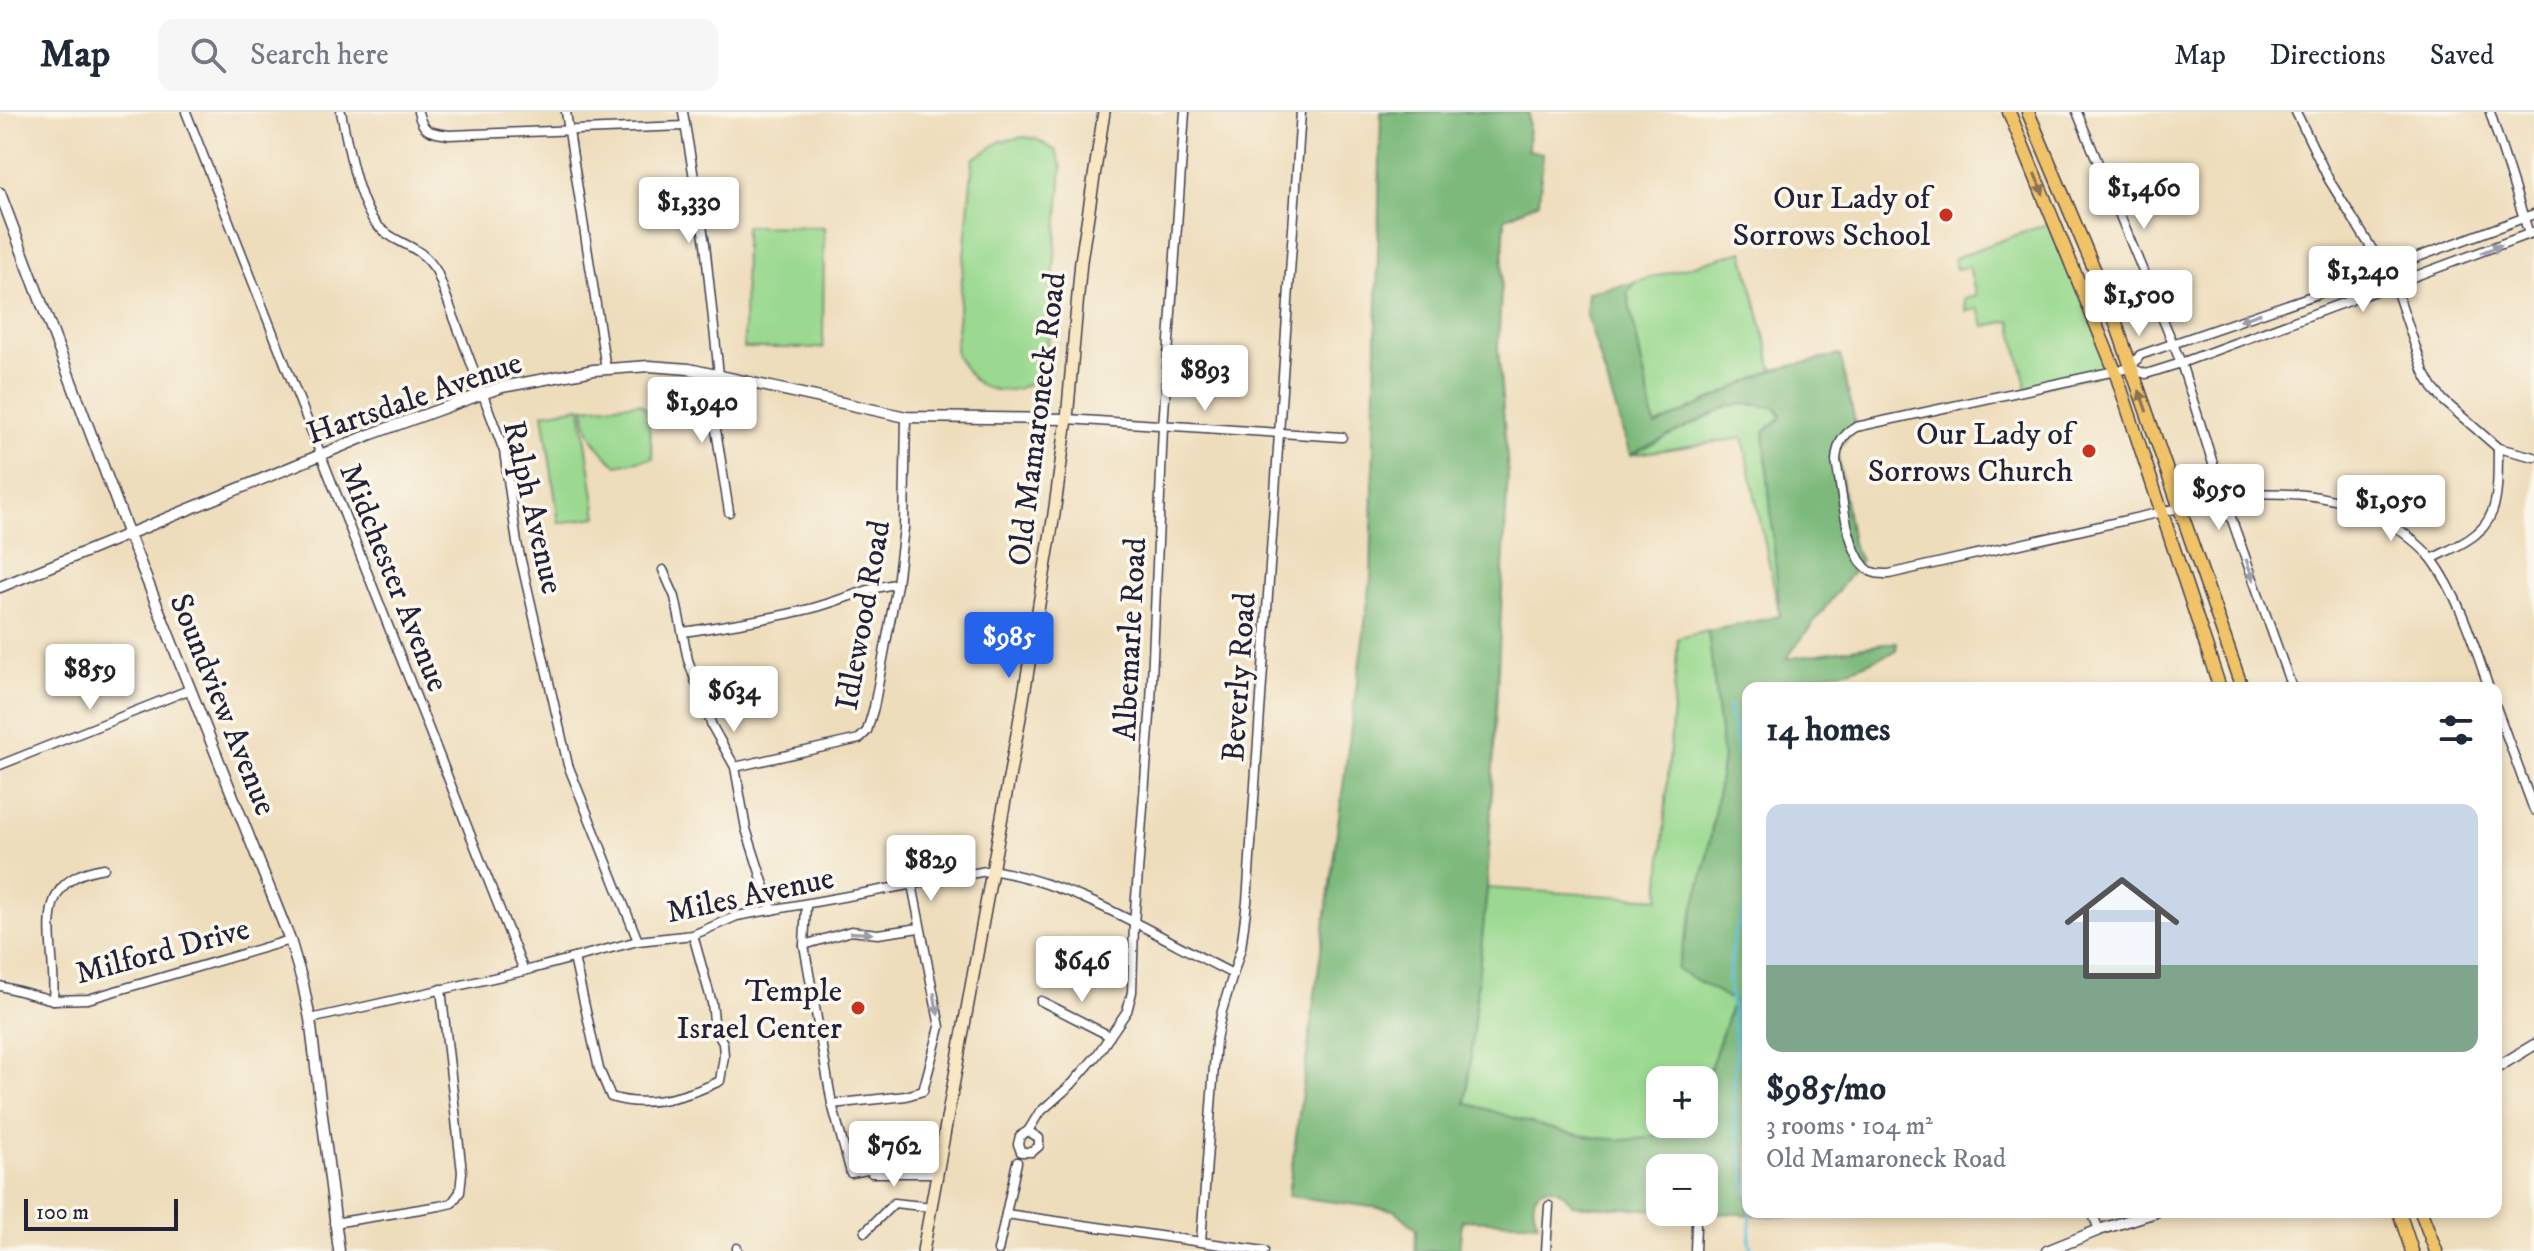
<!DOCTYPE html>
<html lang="en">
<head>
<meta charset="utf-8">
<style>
  body { margin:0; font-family:"IM FELL DW Pica",serif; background:#f6f6f7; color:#1f2937; height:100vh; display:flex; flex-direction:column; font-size:30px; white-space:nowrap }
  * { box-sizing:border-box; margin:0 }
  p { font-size:26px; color:#747a83 }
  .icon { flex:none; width:44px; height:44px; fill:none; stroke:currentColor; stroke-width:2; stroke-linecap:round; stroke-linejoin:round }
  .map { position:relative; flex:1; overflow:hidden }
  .sheet { position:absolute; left:1742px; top:570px; width:760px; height:536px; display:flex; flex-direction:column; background:#fff; border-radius:16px; box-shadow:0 4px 12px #0003 }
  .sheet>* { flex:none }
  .controls { position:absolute; left:1646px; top:954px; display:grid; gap:16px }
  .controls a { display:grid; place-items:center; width:72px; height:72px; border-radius:16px; background:#fff; box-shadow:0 4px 12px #0003; font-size:40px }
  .scale { position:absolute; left:24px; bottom:20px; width:154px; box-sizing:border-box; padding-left:8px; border:4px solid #22223b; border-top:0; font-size:22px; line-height:28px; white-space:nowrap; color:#22223b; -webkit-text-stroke:6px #fbf7ec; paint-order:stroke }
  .price { position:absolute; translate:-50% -68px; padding:0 18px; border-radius:8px; background:#fff; color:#222; font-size:26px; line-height:52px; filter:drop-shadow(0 2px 4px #0008) }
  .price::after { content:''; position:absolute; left:50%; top:48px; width:24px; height:18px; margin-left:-12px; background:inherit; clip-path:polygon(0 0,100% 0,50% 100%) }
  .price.current { background:#2563eb; color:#fff }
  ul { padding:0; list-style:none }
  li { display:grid; align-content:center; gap:16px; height:424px; padding:0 24px }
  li+li { border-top:2px solid #e0e1e3 }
  li span { display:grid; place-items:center; height:248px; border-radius:16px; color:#555 }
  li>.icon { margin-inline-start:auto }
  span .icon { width:144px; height:144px; fill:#fffc; stroke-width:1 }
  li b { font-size:34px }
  h2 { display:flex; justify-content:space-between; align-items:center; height:96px; padding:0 24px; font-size:34px }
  header { display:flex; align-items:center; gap:48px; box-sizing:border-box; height:112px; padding:0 40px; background:#fff; border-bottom:2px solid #e0e1e3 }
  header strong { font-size:38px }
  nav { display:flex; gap:44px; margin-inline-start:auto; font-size:28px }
  .search { width:560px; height:72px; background:#f6f6f7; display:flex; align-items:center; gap:20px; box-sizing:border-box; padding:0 28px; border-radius:16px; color:#747a83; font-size:30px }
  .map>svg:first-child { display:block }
  .green { fill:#9ad98f; stroke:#5e7e65; stroke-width:2 }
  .forest { fill:#7bb97a; stroke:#4e6e5a; stroke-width:2 }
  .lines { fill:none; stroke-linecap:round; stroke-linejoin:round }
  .stream { stroke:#64c2e3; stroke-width:3 }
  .minor-casing { stroke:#413e4e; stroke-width:11 }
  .tertiary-casing { stroke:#413e4e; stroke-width:13 }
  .secondary-casing { stroke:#413e4e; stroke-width:14 }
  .primary-casing { stroke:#413e4e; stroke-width:15 }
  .minor { stroke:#fff; stroke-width:8 }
  .tertiary { stroke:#fff; stroke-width:10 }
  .secondary { stroke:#f9e7c3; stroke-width:11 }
  .primary { stroke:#f1c369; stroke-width:12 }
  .oneway { fill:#8a7252 }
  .oneway2 { fill:#9c9ca7 }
  .poi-dot { fill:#c8321e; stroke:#fbf7ec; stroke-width:3 }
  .labels { text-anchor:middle; stroke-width:7; stroke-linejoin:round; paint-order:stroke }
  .poi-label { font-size:32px; fill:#22223b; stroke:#fbf7ec; text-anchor:end }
  .street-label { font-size:32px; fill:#22223b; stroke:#fbf7ec }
</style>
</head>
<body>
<header>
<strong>Map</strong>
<div class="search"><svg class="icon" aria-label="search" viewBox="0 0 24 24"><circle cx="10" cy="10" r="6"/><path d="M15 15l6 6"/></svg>Search here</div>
<nav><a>Map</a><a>Directions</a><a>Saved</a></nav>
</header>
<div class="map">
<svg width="2534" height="1139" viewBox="0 0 2534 1139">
  <rect width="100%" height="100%" fill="#fbf7ec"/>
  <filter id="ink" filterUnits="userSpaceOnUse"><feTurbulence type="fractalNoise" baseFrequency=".0125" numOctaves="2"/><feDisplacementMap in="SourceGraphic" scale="16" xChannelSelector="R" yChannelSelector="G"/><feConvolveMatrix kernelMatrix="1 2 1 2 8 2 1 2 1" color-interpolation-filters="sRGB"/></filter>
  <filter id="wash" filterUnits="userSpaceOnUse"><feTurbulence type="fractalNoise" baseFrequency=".006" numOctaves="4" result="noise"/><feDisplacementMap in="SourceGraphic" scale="32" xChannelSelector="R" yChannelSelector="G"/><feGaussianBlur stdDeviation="1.8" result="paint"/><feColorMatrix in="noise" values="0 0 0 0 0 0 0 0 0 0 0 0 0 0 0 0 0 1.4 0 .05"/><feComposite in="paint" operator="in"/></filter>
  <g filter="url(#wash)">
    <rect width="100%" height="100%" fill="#edb"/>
    <g class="green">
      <path d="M1024,25L1036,27L1056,39L1062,56L1047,244C1045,249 1043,256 1039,261C1025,282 991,284 973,267C966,260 960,249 955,241L973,47L1001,29Z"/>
      <polygon points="2054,109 2115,259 2027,278 2011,209 1984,214 1979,197 1966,199 1964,187 1976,184 1969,155 1956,157 1954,146"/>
      <polygon points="745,114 824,115 823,236 744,236"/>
      <polygon points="1743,139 1773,258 1655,314 1627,181 1636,170"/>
      <path d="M639,291L647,298L653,346L617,353C597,337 586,322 584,296Z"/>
      <polygon points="1751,292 1775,295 1781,305 1764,320 1780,504 1743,326 1630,343 1728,294"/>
      <polygon points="581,295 597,405 559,411 543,301"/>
      <path d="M1708,519L1723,646L1707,747L1733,889L1704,975V968H1660V1012H1676C1633,1052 1517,1006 1466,991L1487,776L1659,787L1678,526Z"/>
    </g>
    <path class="forest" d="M1381,0H1529L1528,38L1543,41L1539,90L1505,106L1498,237L1508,360L1487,776L1466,991C1517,1005 1632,1052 1676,1012H1704V975L1733,889L1677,857L1707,747L1723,646L1708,519L1780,504L1764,320L1781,306V301L1775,295L1751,292L1728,294L1630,343L1586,201L1588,180L1636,170L1627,181L1655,314L1773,258L1840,243L1856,315L1837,339L1852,431L1861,449L1786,547L1897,530L1896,539L1852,557L1763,573V576H1748V1100H1792L1794,1105L1702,1100H1704V1056H1660V1098L1572,1093C1556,1063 1521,1074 1538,1111L1462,1108L1459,1139H1415L1416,1117L1395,1098L1288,1084L1371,467Z"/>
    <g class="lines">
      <g class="stream">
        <polyline points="1729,594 1739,645 1748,764"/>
        <polyline points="1748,791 1735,820 1729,864 1737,943 1734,963 1734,1005 1748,1082"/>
        <polyline points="1751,1100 1749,1129 1752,1139"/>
      </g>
    </g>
  </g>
  <g filter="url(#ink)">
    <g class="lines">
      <g class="minor-casing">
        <g id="minor">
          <polyline points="186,0 524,859"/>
          <path d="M341,0C347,29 358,94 378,114C398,135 419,130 437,160L504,339L517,431L568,653L638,829"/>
          <path d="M418,0C423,21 430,20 449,23L685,14"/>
          <polyline points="566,0 606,257"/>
          <polyline points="683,0 705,132 719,263"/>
          <polyline points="2077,0 2181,251 2223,383 2292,576"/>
          <polyline points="2296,0 2329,68 2395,174 2424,260 2433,276 2444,289 2498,336 2534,345"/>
          <polyline points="2490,0 2529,122"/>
          <polyline points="2131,256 2140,243 2329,178 2534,102"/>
          <polyline points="707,261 729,400"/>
          <polyline points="1067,307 1342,325"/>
          <path d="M2223,383C2288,379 2351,379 2405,422C2414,429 2424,437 2432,447C2459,484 2474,533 2489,576"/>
          <path d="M2179,396L1889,462C1880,462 1871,462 1865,455C1845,433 1842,377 1836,349C1837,333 1842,323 1856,315L2115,259L2131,256L2146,262L2181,251L2534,120"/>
          <path d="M2432,447C2446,439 2465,432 2477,421C2502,401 2497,365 2498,336"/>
          <polyline points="663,458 675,485 688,548 712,614 735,655 746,717 772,798"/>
          <path d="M684,520C727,513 771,507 813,496C841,489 868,475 897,472"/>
          <polyline points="2496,595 2534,698"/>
          <polyline points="0,653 191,577"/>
          <polyline points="735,655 859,627 867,619 874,595 897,472 904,416 906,305"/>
          <polyline points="806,794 804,833 832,992 906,984 923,979 940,915 912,772"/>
          <polyline points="804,833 851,819 878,822 919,816"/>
          <path d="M574,846L599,957L611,985C647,997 686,985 720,969L724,944L723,931L715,917L712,891L693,823"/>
          <polyline points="0,874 53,888 88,887 290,828"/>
          <path d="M53,888C58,831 25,768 104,756"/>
          <polyline points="1041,889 1110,924"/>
          <path d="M310,907L524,859L638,829L693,823L737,804L992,758C1079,773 1155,823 1233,862"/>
          <polyline points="832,992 851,1061"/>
          <polyline points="1028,1019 1039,1026 1039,1034 1032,1040 1021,1040 1018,1032 1020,1024 1028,1019 1039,1001 1072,972 1097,943 1127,899 1132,880 1134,812 1151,591 1163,315 1185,0"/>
          <polyline points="851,1061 941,1044"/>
          <polyline points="872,1061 938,1061"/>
          <polyline points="2092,1100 2099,1118"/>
          <polyline points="1006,1102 1264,1139"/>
          <polyline points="334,1111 439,1094 452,1091 460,1080 462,1060 441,877"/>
          <polyline points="865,1120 894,1091 931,1095"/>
          <polyline points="1201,1129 1216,928 1222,899 1241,836 1247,790 1301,0"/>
          <polyline points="737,1136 737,1139"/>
          <polyline points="998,1139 1017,1050"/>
          <polyline points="1546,1139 1549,1094"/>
          <polyline points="1695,1139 1696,1113"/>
        </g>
      </g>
      <g class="tertiary-casing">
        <g id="tertiary">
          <polyline points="0,81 129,423 290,828 303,872 310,907 339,1139"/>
          <polyline points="0,475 369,323 482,282 502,275 594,258 649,254 689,257 906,305 1067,307"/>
          <polyline points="2496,956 2534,933"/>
          <polyline points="2047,1139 2099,1118 2156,1100"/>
        </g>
      </g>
      <g class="secondary-casing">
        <polyline id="secondary" points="923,1139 1021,600 1054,402 1067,307 1081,149 1104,0"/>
      </g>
      <g class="primary-casing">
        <g id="primary">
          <polyline points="2009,0 2115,259 2220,576"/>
          <polyline points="2028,0 2111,197 2242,576"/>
          <polyline points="2399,1100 2412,1139"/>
          <polyline points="2421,1100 2436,1139"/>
        </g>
      </g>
      <use href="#minor" class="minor"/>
      <use href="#tertiary" class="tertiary"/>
      <use href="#secondary" class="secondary"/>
      <use href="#primary" class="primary"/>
    </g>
    <defs><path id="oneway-solid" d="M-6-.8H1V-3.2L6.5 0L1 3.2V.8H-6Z" transform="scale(2)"/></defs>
    <g class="oneway">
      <use href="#oneway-solid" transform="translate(2039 72) rotate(67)"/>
      <use href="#oneway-solid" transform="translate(2143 289) rotate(-109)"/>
    </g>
    <g class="oneway2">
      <use href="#oneway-solid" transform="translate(2491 137) rotate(-21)"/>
      <use href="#oneway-solid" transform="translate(2250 205) rotate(161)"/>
      <use href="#oneway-solid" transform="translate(2250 458) rotate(70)"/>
      <use href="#oneway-solid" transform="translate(861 821) rotate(3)"/>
      <use href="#oneway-solid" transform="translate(936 892) rotate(79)"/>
    </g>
  </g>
  <g class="poi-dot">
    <circle cx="1946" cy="103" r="8"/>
    <circle cx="2089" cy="339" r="8"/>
    <circle cx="858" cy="896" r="8"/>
  </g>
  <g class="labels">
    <g class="poi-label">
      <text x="1930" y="96">Our Lady of<tspan x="1930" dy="37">Sorrows School</tspan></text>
      <text x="2073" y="332">Our Lady of<tspan x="2073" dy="37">Sorrows Church</tspan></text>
      <text x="842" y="889">Temple<tspan x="842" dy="37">Israel Center</tspan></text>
    </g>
    <g class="street-label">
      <text transform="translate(414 285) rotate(-19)" y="11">Hartsdale Avenue</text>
      <text transform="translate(1036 307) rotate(-83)" y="11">Old Mamaroneck Road</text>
      <text transform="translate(534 395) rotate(77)" y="11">Ralph Avenue</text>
      <text transform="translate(395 465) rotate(68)" y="11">Midchester Avenue</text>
      <text transform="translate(862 503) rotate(-80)" y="11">Idlewood Road</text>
      <text transform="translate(1129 527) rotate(-87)" y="11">Albemarle Road</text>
      <text transform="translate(1238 565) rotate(-86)" y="11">Beverly Road</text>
      <text transform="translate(224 592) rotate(68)" y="11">Soundview Avenue</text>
      <text transform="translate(750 782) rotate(-12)" y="11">Miles Avenue</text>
      <text transform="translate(162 838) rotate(-15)" y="11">Milford Drive</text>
    </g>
  </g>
</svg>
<div class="controls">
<a>+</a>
<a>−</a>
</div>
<div class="scale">100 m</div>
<b class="price" style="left:2144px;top:119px">$1,460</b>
<b class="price" style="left:689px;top:133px">$1,330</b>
<b class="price" style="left:2363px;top:202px">$1,240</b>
<b class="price" style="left:2139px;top:226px">$1,500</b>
<b class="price" style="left:1205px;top:301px">$893</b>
<b class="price" style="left:702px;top:333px">$1,940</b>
<b class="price" style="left:2219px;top:420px">$950</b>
<b class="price" style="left:2391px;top:431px">$1,050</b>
<b class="price current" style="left:1009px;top:568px">$985</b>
<b class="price" style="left:90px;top:600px">$859</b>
<b class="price" style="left:734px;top:622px">$634</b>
<b class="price" style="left:931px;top:791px">$829</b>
<b class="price" style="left:1082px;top:892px">$646</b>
<b class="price" style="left:894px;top:1077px">$762</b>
<section class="sheet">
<h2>14 homes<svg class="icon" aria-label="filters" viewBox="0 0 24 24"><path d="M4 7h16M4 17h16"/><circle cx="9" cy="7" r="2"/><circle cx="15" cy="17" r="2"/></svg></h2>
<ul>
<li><span style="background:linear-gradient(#c9d6e8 65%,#7fa58c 0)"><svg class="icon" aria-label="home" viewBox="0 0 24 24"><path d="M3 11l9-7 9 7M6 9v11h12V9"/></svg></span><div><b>$985/mo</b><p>3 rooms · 104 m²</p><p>Old Mamaroneck Road</p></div></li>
</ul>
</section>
</div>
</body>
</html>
